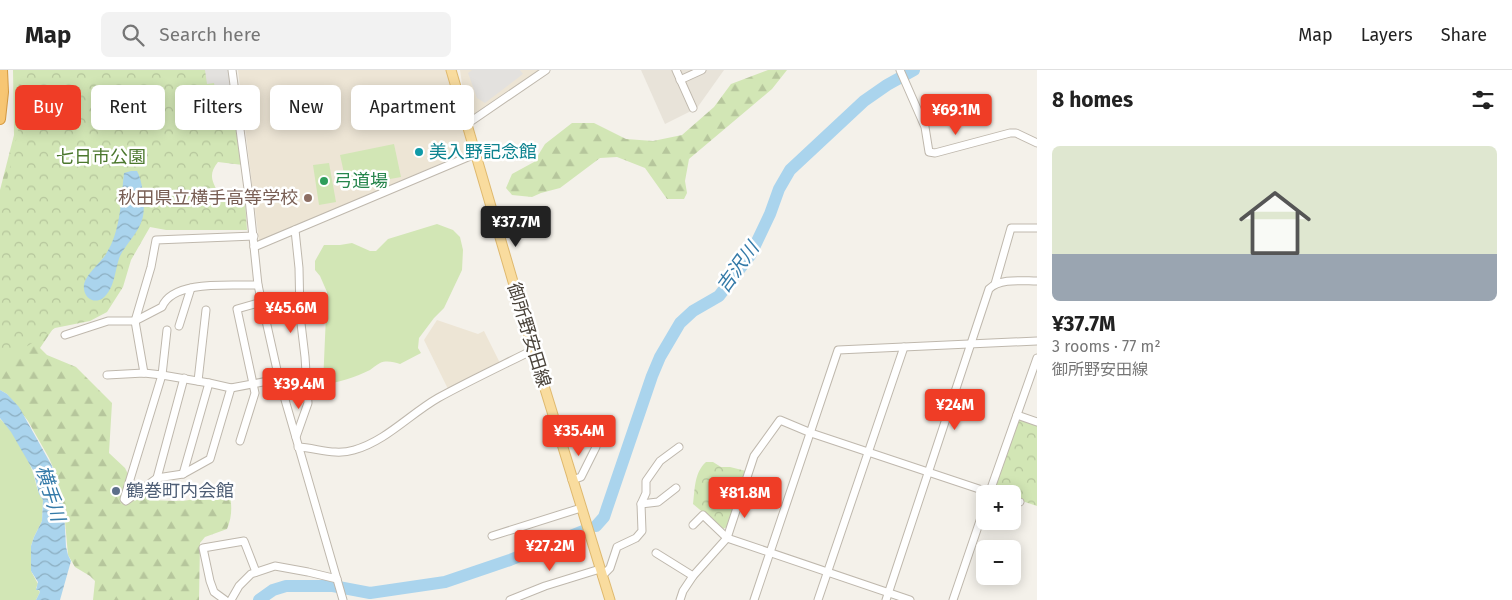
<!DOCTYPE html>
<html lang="en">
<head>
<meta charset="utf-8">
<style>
  body { margin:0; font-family:"Fira Sans","Noto Sans JP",sans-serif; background:#f2f2f2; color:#222; height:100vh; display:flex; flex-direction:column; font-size:19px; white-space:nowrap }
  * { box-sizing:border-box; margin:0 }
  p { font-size:16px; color:#767676 }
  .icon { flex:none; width:28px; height:28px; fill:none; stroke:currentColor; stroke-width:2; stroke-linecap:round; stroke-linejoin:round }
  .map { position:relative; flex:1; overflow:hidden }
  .side { display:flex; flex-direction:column; background:#fff; width:475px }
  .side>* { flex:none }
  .hud { position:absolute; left:15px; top:15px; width:475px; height:45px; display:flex; gap:10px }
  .tools { position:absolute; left:976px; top:415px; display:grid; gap:10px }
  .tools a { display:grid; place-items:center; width:45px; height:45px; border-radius:8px; background:#fff; box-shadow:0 2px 12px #0003; font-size:25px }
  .price { position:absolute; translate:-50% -42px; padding:0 11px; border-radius:5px; background:#ef3d26; color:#fff; font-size:16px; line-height:32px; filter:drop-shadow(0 1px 2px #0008) }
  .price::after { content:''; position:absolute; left:50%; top:30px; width:15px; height:11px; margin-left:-8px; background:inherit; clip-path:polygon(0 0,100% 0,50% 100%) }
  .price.on { background:#222; color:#fff }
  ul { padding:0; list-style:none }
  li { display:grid; align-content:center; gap:10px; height:265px; padding:0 15px }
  li span { display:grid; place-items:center; height:155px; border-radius:8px; color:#555 }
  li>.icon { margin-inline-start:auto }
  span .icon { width:90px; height:90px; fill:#fffc; stroke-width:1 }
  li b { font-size:21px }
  h2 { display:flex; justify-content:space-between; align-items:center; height:60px; padding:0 15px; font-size:21px }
  .pill { padding:0 18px; border-radius:8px; background:#fff; box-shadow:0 2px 12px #0003; font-size:18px; line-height:45px }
  .pill.on { background:#ef3d26; color:#fff }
  header { display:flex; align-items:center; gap:30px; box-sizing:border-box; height:70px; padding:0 25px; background:#fff; border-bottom:1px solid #e0e0e0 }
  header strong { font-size:24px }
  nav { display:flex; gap:28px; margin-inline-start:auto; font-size:18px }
  .search { width:350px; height:45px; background:#f2f2f2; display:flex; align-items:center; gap:12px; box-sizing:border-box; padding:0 18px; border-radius:8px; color:#767676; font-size:19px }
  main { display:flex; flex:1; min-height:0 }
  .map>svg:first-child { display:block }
  .residential { fill:#e8e3d9 }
  .education { fill:#ede5d5 }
  .grass { fill:#d2e6b5 }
  .forest { fill:url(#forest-firs) }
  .park { fill:url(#park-crowns) }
  .parking { fill:#e3e1de }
  .water { fill:url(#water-waves) }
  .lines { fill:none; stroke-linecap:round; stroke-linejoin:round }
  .river { stroke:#aad4ed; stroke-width:12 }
  .minor-casing { stroke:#bfb8ad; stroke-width:9 }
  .major-casing { stroke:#dfb96e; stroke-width:11 }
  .highway-casing { stroke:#d69b42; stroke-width:12 }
  .minor { stroke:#fff; stroke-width:7 }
  .major { stroke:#f9dc9e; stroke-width:9 }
  .highway { stroke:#f7c673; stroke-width:10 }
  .culture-dot { fill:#0f9aa8; stroke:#fff; stroke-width:2 }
  .leisure-dot { fill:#2e9e5b; stroke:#fff; stroke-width:2 }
  .education-dot { fill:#8d6e63; stroke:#fff; stroke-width:2 }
  .service-dot { fill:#5c6f8a; stroke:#fff; stroke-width:2 }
  .labels { text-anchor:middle; stroke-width:5; stroke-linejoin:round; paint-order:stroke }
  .culture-label { font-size:18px; fill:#0d838f; stroke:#fff; text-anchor:start }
  .park-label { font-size:18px; fill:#4c782e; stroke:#fff }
  .leisure-label { font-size:18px; fill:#27864d; stroke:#fff; text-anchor:start }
  .education-label { font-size:18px; fill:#785e54; stroke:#fff; text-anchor:end }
  .street-label { font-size:18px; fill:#484138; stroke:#fff }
  .service-label { font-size:18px; fill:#4e5e75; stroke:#fff; text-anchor:start }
  .water-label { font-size:19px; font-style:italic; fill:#347aa8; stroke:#fff }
</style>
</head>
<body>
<header>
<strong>Map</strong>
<div class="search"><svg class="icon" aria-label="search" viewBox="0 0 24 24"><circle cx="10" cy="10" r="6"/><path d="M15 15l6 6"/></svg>Search here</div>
<nav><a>Map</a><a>Layers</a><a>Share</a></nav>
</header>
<main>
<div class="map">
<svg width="1037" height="530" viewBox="0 0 1037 530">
  <defs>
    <pattern id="forest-firs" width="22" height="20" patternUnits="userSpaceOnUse" patternTransform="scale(1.25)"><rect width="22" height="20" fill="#d2e6b5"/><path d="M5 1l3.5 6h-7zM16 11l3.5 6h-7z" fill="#b6c69c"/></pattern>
    <pattern id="park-crowns" width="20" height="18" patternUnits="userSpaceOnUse" patternTransform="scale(1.25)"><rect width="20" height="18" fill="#d2e6b5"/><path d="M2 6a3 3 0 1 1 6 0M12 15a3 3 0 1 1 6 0" fill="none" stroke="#b6c69c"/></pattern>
    <pattern id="water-waves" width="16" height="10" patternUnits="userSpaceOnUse" patternTransform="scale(1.25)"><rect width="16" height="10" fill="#aad4ed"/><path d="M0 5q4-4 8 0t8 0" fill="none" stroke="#8caec1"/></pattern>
  </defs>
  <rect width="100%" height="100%" fill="#f4f1ea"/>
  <polygon class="residential" points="641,0 724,0 697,38 665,54"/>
  <g class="education">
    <polygon points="238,0 446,0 470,81 259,172"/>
    <polygon points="460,0 539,0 477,43 469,44 464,28"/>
    <polygon points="437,250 478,264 484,261 500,293 448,319 424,270"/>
  </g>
  <g class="grass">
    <polygon points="394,74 401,107 347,117 340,85"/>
    <polygon points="329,93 336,132 319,135 313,95"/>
    <path d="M437,154L453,160L460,167L463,180L462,200L444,238L434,248L419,268L418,278L421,283L400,294C394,292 386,290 380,293C376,295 373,298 370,300C356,307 338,313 323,314L327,222L320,206L315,200V191L324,175H340L352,173L370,181H376L388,169Z"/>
    <path d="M0,349C12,359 27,384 32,400C36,410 36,421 43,430L42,451L34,467L31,476V501L38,514L36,518L40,522L36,530H0Z"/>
  </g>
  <g class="forest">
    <path d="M13,0H146L71,232L40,278L47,285L76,297L112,333L109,383L125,398L133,414L150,430C162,430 177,432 189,430C209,426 207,413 230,425C232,437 232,447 227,459L205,467L200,473L199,530H93L95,511L90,506L75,497L68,485L64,440L55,402L49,388L28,351L7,324L0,320V120L14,65Z"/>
    <polygon points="768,0 787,0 772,19 689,89 685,111 687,123 684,129 667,129 645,98 617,87 600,88 560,118 541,123 532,127 512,125 506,118 512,104 534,92 545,74 572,53 594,53 626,69 653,71 682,65 714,37 731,14"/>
  </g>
  <g class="park">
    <path d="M19,0H230L243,95L218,92C209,103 211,110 218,122L245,130L247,160H166L150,157L131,190L123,217L107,242L90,251L55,258L0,294V133L5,119L18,62Z"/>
    <polygon points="1018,349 1037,355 1037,436 1013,428 1012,424 1000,424 992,421"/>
    <path d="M706,392H713L721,397H730L746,401L727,457L723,459L693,434C695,419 694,403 706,392Z"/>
  </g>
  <g class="parking">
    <polygon points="205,0 230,0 232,16 215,18 214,13 207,14"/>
    <polygon points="472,0 520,0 523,4 485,33 477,28 468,3"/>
  </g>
  <g class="water">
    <path d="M131,101H137C143,111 146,139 142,150C138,163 126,174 120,186C115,198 115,219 103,228C95,234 85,229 84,219C82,207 100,194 106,184C121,161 121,129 124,103Z"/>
    <polygon points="0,320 7,324 19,337 52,396 64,440 66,477 68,485 71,491 60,530 36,530 40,522 39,520 36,520 38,512 31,501 31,476 34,467 42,451 43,430 39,424 33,400 11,362 0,348"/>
  </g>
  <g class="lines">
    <g class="river">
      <polyline points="596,456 604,447 607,438 652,306 660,287 680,253 693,241 719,226 751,184 770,144 779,119 790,100 864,31 887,15 914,0"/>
      <polyline points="259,530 273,520 286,516 333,516 370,523 445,512 510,490 588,459"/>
    </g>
    <g class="minor-casing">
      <g id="minor">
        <polyline points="232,0 248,119 258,215 279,309 343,530"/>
        <polyline points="676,0 693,38"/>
        <polyline points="900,0 925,57 929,82 935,83 1010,63 1016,63 1037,73"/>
        <polyline points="680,10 702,0"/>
        <polyline points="467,54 546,0"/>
        <polyline points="295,160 299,198 300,245 305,287 308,333 296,367"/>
        <polyline points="254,177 475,84"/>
        <polyline points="995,214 1011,158 1037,158"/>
        <polyline points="179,256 191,218"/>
        <polyline points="167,260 162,305 124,429 126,431 157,408 183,404 210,389 231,318"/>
        <path d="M65,265L108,251H135L162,237C173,209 233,216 258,215"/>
        <polyline points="144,303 135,251 151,197 156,170 254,166"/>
        <polyline points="107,305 144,303 162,305 209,313 231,318 279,309"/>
        <polyline points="198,311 206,240"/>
        <polyline points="1017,345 1037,352"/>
        <polyline points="240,371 255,323 237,239 262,232"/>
        <path d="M298,377C317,378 335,386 354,380C386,371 410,344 438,328C469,311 501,296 533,280"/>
        <polyline points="183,404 209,313"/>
        <polyline points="157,408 184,308"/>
        <polyline points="572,410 581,407 596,377"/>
        <polyline points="989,424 1037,288"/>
        <polyline points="1012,430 1020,432"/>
        <polyline points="641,434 658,432 676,418"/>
        <polyline points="693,455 703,445 727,468 910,530"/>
        <polyline points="492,466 581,438"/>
        <polyline points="656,483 693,506"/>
        <polyline points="602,506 610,498 617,477 636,468 642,461 641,434 646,423 646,411 660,391 679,377"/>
        <polyline points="225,530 214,522 210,511 203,478 244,471 256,502"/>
        <polyline points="231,530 239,516 251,504 275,496 308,502 337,509"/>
        <polyline points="510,530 545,516 600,499"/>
        <polyline points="680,530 683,521 693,506 727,468 754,386 780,350 811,363 994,424"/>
        <polyline points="754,530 838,280 1037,271"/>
        <polyline points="818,530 904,277"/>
        <path d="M886,530L989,219C1000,208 1022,211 1037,211"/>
        <polyline points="953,530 985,436"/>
      </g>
    </g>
    <g class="major-casing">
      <polyline id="major" points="451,0 533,280 610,530"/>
    </g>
    <g class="highway-casing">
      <polyline id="highway" points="0,49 3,22 2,0"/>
    </g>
    <use href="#minor" class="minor"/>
    <use href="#major" class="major"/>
    <use href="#highway" class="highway"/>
  </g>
  <circle class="culture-dot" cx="419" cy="82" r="5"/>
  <circle class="leisure-dot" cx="324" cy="111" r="5"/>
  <circle class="education-dot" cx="308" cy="128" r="5"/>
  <circle class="service-dot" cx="116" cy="421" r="5"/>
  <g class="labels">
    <g class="culture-label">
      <text x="429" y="88">美入野記念館</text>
    </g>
    <g class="park-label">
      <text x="101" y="93">七日市公園</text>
    </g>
    <g class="leisure-label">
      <text x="334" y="117">弓道場</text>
    </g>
    <g class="education-label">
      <text x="298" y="134">秋田県立横手高等学校</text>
    </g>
    <g class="street-label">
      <text transform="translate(529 265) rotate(73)" y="6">御所野安田線</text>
    </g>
    <g class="service-label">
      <text x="126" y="427">鶴巻町内会館</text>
    </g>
    <g class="water-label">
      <text transform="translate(737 197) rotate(-54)" y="7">吉沢川</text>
      <text transform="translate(51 423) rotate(73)" y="7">横手川</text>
    </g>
  </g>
</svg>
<div class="tools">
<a>+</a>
<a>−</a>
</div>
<b class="price" style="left:956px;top:66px">¥69.1M</b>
<b class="price on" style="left:516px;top:178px">¥37.7M</b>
<b class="price" style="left:291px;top:264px">¥45.6M</b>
<b class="price" style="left:299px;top:340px">¥39.4M</b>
<b class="price" style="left:955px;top:361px">¥24M</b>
<b class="price" style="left:579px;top:387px">¥35.4M</b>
<b class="price" style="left:745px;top:449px">¥81.8M</b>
<b class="price" style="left:550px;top:502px">¥27.2M</b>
<div class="hud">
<a class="pill on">Buy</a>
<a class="pill">Rent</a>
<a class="pill">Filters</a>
<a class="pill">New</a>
<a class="pill">Apartment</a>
</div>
</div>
<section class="side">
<h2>8 homes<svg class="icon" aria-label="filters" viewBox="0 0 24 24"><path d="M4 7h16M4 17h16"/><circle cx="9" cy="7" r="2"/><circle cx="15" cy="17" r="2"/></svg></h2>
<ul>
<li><span style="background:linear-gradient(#dfe7d0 70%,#9aa5b1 0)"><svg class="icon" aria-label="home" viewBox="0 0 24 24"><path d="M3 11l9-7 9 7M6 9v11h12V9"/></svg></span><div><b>¥37.7M</b><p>3 rooms · 77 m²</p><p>御所野安田線</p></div></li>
</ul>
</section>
</main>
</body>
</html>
